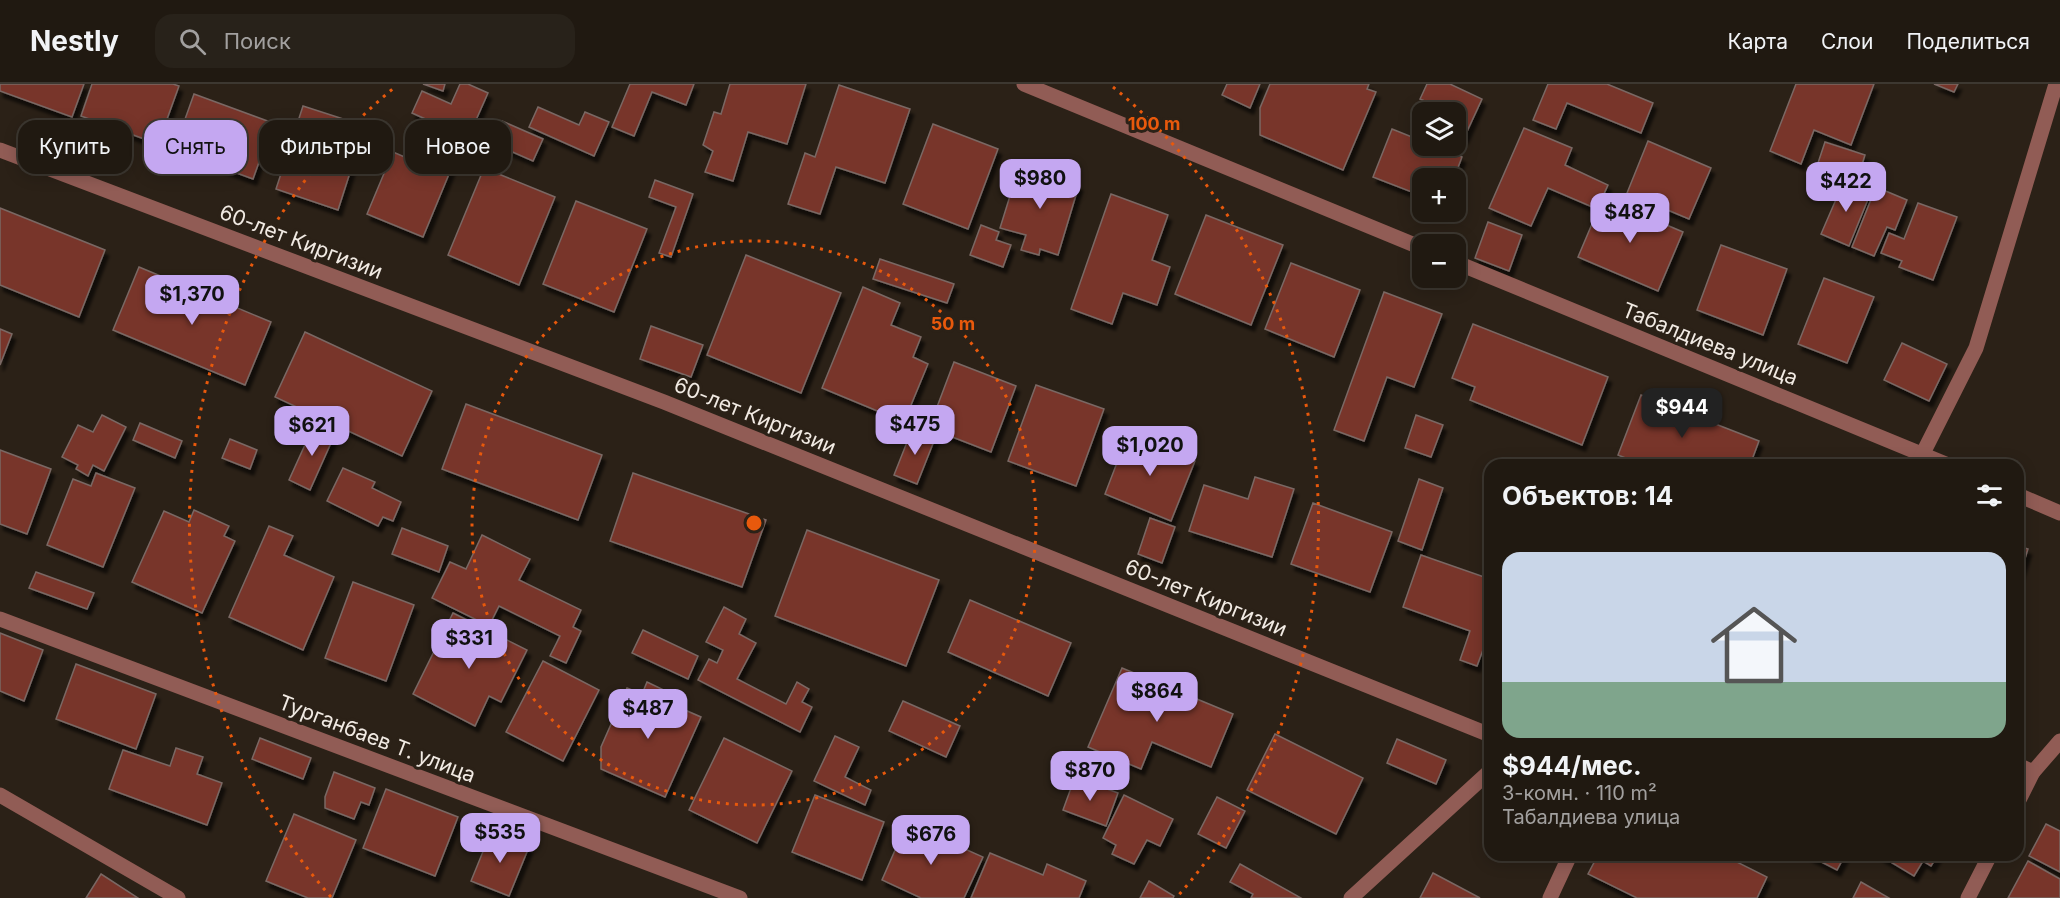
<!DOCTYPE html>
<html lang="ru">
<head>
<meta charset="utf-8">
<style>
  body { margin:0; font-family:Inter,sans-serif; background:#28221a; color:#f1f3f6; height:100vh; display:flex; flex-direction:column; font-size:22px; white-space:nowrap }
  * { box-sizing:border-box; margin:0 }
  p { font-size:20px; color:#a2a09f }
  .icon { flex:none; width:33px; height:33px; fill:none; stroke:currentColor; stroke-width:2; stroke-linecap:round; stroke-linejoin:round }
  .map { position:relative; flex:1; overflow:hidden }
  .sheet { position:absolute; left:1484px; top:375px; width:540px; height:402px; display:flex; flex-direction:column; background:#201911; border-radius:18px; box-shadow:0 3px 15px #0003,0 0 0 2px #3d3831 }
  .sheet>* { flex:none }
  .guide { position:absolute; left:18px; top:36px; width:570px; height:54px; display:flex; gap:12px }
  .controls { position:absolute; left:1412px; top:18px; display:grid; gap:12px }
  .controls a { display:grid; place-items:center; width:54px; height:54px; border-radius:12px; background:#201911; box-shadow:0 3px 15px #0003,0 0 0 2px #3d3831; font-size:30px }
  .price { position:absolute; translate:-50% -51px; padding:0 14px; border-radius:12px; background:#c4a7f1; color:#111; font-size:20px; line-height:39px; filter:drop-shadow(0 2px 3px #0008) }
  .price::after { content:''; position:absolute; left:50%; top:36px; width:18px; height:14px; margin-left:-9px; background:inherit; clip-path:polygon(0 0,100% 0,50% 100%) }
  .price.active { background:#222; color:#fff }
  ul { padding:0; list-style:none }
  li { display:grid; align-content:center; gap:12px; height:318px; padding:0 18px }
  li+li { border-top:2px solid #3d3831 }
  li span { display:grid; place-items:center; height:186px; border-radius:18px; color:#555 }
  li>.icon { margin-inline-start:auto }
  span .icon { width:108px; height:108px; fill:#fffc; stroke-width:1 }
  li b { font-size:26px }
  h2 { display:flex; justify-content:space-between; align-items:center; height:72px; padding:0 18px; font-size:26px }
  .tag { padding:0 21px; border-radius:18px; background:#201911; box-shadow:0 3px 15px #0003,0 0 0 2px #3d3831; font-size:21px; line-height:54px }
  .tag.active { background:#c4a7f1; color:#111 }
  header { display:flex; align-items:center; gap:36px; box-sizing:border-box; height:84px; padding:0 30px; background:#201911; border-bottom:2px solid #3d3831 }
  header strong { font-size:28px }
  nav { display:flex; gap:33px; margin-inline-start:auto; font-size:21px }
  .search { width:420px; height:54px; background:#28221a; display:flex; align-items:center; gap:15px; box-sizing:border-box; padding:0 21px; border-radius:18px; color:#a2a09f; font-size:22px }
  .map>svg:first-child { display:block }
  .building { fill:#78352b; stroke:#7a6864; stroke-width:1.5; filter:url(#shadow) }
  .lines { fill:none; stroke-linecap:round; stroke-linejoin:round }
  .minor { stroke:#915c55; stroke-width:15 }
  .ring { fill:none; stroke:#e8590c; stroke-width:3; stroke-dasharray:3 6 }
  .labels { text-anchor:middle; stroke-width:6; stroke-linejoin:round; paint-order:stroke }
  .street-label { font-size:21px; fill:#f1eae3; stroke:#2b2117 }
  .centre { fill:#e8590c; stroke:#2b2117; stroke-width:3 }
  .ring-label { font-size:18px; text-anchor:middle; font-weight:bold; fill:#e8590c; stroke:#2b2117; stroke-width:6; stroke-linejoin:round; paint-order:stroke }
</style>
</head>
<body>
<header>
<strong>Nestly</strong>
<div class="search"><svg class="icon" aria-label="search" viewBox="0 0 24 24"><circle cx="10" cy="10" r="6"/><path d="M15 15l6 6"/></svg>Поиск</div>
<nav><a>Карта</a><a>Слои</a><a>Поделиться</a></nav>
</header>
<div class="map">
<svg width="2060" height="814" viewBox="0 0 2060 814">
  <defs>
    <filter id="shadow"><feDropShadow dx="3.5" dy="6" stdDeviation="1.5" flood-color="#0009"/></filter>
  </defs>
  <rect width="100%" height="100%" fill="#2b2117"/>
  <g class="building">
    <polygon points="0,0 84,0 72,33 0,7"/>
    <polygon points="92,0 173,0 179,2 158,60 81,32"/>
    <polygon points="423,0 445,0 443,7"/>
    <polygon points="460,0 468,0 488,9 468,54 412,29 422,7 451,20"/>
    <polygon points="630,0 694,0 686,21 652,8 634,52 612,43"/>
    <polygon points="730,0 806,0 787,60 748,48 733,97 705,88 713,67 703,61 714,28 721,30"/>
    <polygon points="1227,0 1260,0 1250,24 1222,11"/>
    <polygon points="1270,0 1369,0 1367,5 1376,8 1343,86 1260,51 1260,24"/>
    <polygon points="1427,0 1450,0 1482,15 1464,54 1455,49 1455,28 1439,28 1441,24 1420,15"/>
    <polygon points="1548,0 1607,0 1653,19 1641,49 1567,19 1556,45 1533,36"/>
    <polygon points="1796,0 1874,0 1851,61 1814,46 1801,80 1770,67"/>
    <polygon points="1934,0 1958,0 1954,8"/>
    <polygon points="839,1 910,25 885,99 836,83 820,130 788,120 805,69 815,73"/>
    <polygon points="194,10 273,39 253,95 174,66"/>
    <polygon points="303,22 365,42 338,126 276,105"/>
    <polygon points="538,23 579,41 585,28 609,38 594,72 529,43"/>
    <polygon points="502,37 543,55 533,77 492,59"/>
    <polygon points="933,40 998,65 968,145 903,120"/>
    <polygon points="1524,44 1572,64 1565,81 1608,101 1597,125 1548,104 1531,142 1489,124"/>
    <polygon points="1392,45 1422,57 1422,62 1433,62 1462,73 1454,94 1422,94 1422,112 1373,93"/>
    <polygon points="1648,57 1711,84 1689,135 1627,109"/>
    <polygon points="1825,58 1865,71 1860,87 1853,85 1849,96 1816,85"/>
    <polygon points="419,64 454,78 423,153 367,130 393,68 414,77"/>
    <polygon points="1019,83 1079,101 1058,171 1040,165 1039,171 1021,166 1026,151 1000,144"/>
    <polygon points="484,84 555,113 519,201 448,171"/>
    <polygon points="655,96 693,110 671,173 659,169 676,123 649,113"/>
    <polygon points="1844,97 1871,108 1849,162 1821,150"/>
    <polygon points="1876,103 1907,116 1895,146 1887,143 1874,172 1852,163"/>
    <polygon points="1111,110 1168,131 1152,176 1170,183 1157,221 1123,209 1112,240 1071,225"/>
    <polygon points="1603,114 1683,148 1658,207 1578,173"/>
    <polygon points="576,117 647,145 614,228 543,200"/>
    <polygon points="1918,119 1957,133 1933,196 1899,183 1902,177 1881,169 1889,149 1904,155"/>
    <polygon points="0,124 105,166 79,233 0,201"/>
    <polygon points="1206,131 1283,161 1251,241 1175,210"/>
    <polygon points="1488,138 1522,151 1509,187 1475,174"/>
    <polygon points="981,141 999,148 996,156 1011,161 1003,183 970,171"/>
    <polygon points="1721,161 1787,185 1763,251 1697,226"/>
    <polygon points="746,171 841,209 801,309 707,271"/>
    <polygon points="880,175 954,200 947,219 873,195"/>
    <polygon points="1291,179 1360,206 1334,273 1265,245"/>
    <polygon points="139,183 271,238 245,301 113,246"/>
    <polygon points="1824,194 1874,213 1847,279 1798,260"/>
    <polygon points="863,203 900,219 891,241 921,253 913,273 928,280 904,338 822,304"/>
    <polygon points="1384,208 1442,230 1414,303 1387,293 1364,357 1334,346"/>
    <polygon points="1473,240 1608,293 1582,361 1470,316 1475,303 1452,294"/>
    <polygon points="651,242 703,261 691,293 640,275"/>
    <polygon points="0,245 12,250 0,281"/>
    <polygon points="305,248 432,307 402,372 275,313"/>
    <polygon points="1902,259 1947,280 1929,317 1884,296"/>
    <polygon points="954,278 1016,302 991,368 929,344"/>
    <polygon points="1036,301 1104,325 1076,402 1008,377"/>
    <polygon points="1641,311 1759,357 1750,381 1643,381 1618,371"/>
    <polygon points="466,320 602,371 578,436 442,385"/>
    <polygon points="102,331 126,343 104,387 93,381 88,392 76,385 78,381 62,373 78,341 93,348"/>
    <polygon points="1416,331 1443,341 1431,373 1405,364"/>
    <polygon points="140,339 182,357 175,374 133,356"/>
    <polygon points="314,341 335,350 310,406 289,396"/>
    <polygon points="913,343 936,352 917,400 894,391"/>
    <polygon points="1128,350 1195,377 1171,437 1105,410"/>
    <polygon points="230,355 257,366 250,385 222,374"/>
    <polygon points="0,366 51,385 27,450 0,440"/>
    <polygon points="343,384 375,398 372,404 401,418 393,437 383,433 378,442 327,417"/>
    <polygon points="96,389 135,404 103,483 47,461 73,395 91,402"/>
    <polygon points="633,389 766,436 742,503 610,457"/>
    <polygon points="1255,393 1294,405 1272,473 1189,447 1204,401 1248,415"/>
    <polygon points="1419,395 1443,404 1422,466 1398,457"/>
    <polygon points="1313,419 1392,448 1370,508 1291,480"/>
    <polygon points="194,426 229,442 224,452 235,457 202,529 132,498 164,427 189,438"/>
    <polygon points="1150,434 1175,443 1162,479 1138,470"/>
    <polygon points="269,442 293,452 284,471 334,493 303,566 229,533"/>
    <polygon points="402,444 448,462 439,488 392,470"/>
    <polygon points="807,446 939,496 906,582 775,532"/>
    <polygon points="482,451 530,475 519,496 581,526 573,543 581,547 566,579 550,572 560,552 499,522 489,542 432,514 450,478 466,485"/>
    <polygon points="2018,462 2028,465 2018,496"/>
    <polygon points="1421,471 1490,495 1490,547 1477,582 1460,576 1470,547 1403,523"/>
    <polygon points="36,488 94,509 87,525 29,504"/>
    <polygon points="353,498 414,521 386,597 325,574"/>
    <polygon points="970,516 1071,559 1048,612 948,568"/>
    <polygon points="724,523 746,535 739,550 756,559 737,595 786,620 797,598 809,605 802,618 812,623 800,648 698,596 709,575 717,579 723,566 706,558"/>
    <polygon points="453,529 527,566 501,618 489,612 475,642 413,610"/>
    <polygon points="643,546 698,572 688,595 632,569"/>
    <polygon points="0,549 43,566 24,617 0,607"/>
    <polygon points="543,577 599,606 563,677 506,648"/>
    <polygon points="76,580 156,610 136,665 56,635"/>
    <polygon points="1122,584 1233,630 1211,683 1152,658 1141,685 1088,663"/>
    <polygon points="647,598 666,607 662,616 701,633 665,713 601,685 601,663 627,604 642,610"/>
    <polygon points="903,617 960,642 946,673 889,647"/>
    <polygon points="1275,650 1363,694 1336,750 1247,706"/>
    <polygon points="835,652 859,663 845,693 871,706 865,721 814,697"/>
    <polygon points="260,654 311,674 303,695 252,675"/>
    <polygon points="724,654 792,687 757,759 689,726"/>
    <polygon points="1397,655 1446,676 1436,700 1387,679"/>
    <polygon points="176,664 203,673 197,690 222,699 207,741 109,705 123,666 170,682"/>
    <polygon points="334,688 375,704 369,721 361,718 354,735 325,724 325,713"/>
    <polygon points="1075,693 1118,709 1106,742 1063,726"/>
    <polygon points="386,705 458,733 435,792 363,764"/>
    <polygon points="815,711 884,738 862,796 792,768"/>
    <polygon points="1124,711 1173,735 1160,762 1147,756 1134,780 1112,770 1116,761 1103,754"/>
    <polygon points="1217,713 1245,727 1226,764 1198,750"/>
    <polygon points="294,730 356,756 332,814 308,814 266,797"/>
    <polygon points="907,739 983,773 964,814 921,814 882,796"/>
    <polygon points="2046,740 2060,747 2060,788 2029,772"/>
    <polygon points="491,748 529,763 509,812 471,797"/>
    <polygon points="990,769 1043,791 1047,780 1086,797 1079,814 971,814"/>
    <polygon points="1598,771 1723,771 1767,793 1757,814 1637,814 1588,790"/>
    <polygon points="1808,771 1845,771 1837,786"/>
    <polygon points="1879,771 1938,771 1931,782 1923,777 1914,792"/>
    <polygon points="2028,777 2060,795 2060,814 2008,814"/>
    <polygon points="1240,780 1301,814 1251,814 1253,810 1230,798"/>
    <polygon points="1433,789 1480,814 1420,814"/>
    <polygon points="101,790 138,814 86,814"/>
    <polygon points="1149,797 1174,812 1173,814 1140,814"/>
    <polygon points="1861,798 1889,814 1853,814"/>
  </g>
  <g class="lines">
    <g class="minor">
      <polyline points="1024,0 1422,164"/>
      <polyline points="0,66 664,318 1490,651"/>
      <polyline points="1455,178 1948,381"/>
      <polyline points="1917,381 1976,264 2056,0"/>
      <polyline points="2018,411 2060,429"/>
      <polyline points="0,535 740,814"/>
      <polyline points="2018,681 2033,688 2060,657"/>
      <polyline points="0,711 178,814"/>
      <polyline points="2018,718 2033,688"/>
      <polyline points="1351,814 1490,687"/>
      <polyline points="1550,814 1570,771"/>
      <polyline points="1968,814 1990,771"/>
    </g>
  </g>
  <g class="ring">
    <circle cx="754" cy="439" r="282"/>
    <path d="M331 813A565 565 0 0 1 395 3M1113 3A565 565 0 0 1 1177 813"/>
  </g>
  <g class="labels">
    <g class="street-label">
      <text transform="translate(301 158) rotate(21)" y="7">60-лет Киргизии</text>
      <text transform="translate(1710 260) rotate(22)" y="7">Табалдиева улица</text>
      <text transform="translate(755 332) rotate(22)" y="7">60-лет Киргизии</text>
      <text transform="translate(1206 514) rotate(22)" y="7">60-лет Киргизии</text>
      <text transform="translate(377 655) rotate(21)" y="7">Турганбаев Т. улица</text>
    </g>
  </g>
  <circle cx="754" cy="439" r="9" class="centre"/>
  <g class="ring-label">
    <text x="1154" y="46">100 m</text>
    <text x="953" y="246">50 m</text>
  </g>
</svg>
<div class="controls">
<a><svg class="icon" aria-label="layers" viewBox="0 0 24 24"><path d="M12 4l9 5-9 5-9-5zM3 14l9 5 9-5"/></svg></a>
<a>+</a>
<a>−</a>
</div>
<b class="price" style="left:1040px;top:126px">$980</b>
<b class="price" style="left:1846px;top:129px">$422</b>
<b class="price" style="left:1630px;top:160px">$487</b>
<b class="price" style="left:192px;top:242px">$1,370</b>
<b class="price active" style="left:1682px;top:355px">$944</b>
<b class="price" style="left:915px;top:372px">$475</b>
<b class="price" style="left:312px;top:373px">$621</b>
<b class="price" style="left:1150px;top:393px">$1,020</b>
<b class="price" style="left:469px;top:586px">$331</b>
<b class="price" style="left:1157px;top:639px">$864</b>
<b class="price" style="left:648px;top:656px">$487</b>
<b class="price" style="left:1090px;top:718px">$870</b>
<b class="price" style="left:500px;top:780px">$535</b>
<b class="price" style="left:931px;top:782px">$676</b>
<div class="guide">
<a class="tag">Купить</a>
<a class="tag active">Снять</a>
<a class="tag">Фильтры</a>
<a class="tag">Новое</a>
</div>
<section class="sheet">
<h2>Объектов: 14<svg class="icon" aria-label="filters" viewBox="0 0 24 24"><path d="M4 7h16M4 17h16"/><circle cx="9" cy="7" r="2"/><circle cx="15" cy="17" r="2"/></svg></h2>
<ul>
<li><span style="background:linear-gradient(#c9d6e8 70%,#7fa58c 0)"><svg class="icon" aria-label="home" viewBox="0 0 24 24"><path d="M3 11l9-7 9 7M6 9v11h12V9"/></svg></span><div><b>$944/мес.</b><p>3-комн. · 110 m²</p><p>Табалдиева улица</p></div></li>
</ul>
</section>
</div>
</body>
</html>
